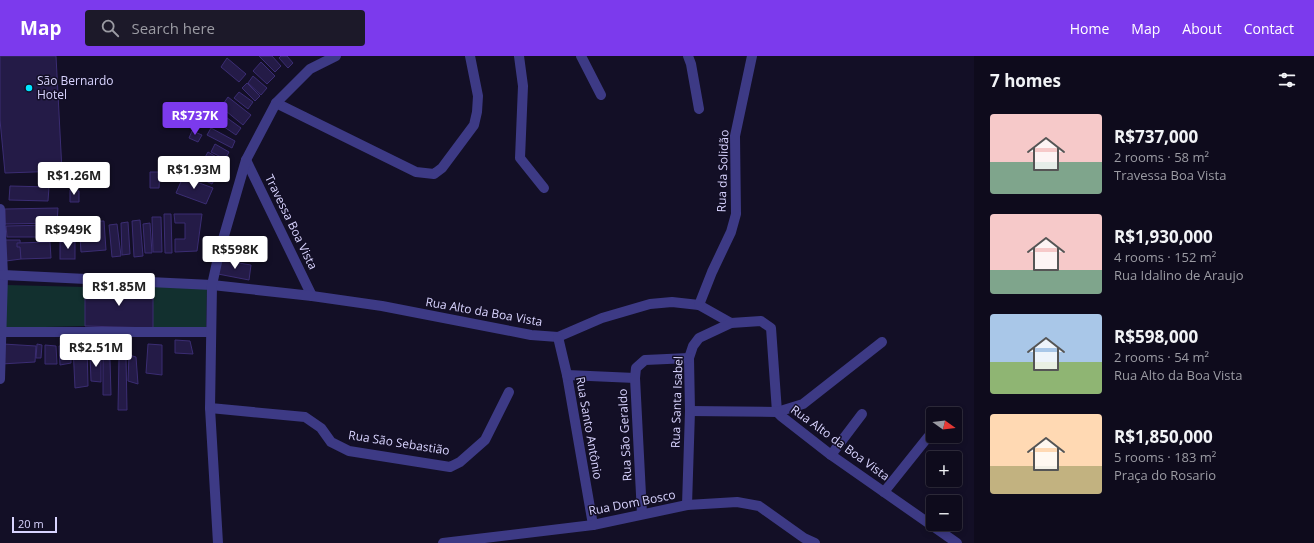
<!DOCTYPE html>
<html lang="en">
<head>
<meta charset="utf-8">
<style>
  body { margin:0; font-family:"Open Sans",sans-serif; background:#1c1929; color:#f1f3f6; height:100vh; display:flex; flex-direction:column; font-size:15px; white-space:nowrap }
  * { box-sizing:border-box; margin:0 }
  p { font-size:13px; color:#9b9ba3 }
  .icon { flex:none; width:22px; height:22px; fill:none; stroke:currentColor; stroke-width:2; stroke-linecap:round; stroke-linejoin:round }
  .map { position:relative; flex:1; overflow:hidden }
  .sheet { display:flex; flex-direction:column; background:#0e0b1c; width:340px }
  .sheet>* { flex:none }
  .needle { width:26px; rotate:104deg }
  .controls { position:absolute; left:926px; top:351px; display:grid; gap:8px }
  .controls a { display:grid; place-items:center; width:36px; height:36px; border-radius:4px; background:#0e0b1c; box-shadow:0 2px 6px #0003,0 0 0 1px #2e2b3b; font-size:20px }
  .scale { position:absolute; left:12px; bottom:10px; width:45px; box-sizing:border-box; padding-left:4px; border:2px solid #d9d4ff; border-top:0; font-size:11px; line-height:14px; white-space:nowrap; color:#d9d4ff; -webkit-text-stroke:3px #130f26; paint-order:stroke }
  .price { position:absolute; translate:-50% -34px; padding:0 9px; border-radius:4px; background:#fff; color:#222; font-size:13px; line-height:26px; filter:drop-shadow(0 1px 2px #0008) }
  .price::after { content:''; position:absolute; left:50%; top:24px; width:12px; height:9px; margin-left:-6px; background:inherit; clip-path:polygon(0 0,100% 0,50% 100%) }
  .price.current { background:#7c3aed; color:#fff }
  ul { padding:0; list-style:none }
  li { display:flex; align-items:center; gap:12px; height:100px; padding:0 16px }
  li span { display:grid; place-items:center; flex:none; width:112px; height:80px; border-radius:4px; color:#555 }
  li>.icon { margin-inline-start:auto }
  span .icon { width:48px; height:48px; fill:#fffc; stroke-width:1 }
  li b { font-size:17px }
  h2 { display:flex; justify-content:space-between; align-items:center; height:48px; padding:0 16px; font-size:17px }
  header { display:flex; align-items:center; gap:24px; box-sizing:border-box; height:56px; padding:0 20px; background:#7c3aed; color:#fff }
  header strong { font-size:19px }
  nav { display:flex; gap:22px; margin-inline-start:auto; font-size:14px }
  .search { width:280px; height:36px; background:#1c1929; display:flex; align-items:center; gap:10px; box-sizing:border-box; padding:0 14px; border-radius:4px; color:#9b9ba3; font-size:15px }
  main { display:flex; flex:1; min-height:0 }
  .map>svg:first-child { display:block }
  .green { fill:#12302f }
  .building { fill:#241b47; stroke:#3b2d73 }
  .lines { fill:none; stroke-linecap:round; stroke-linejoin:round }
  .minor { stroke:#3d3a85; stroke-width:10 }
  .poi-dot { fill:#00e5ff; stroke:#130f26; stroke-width:1.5 }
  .labels { text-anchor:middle; stroke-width:3; stroke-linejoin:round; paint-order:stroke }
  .poi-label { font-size:12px; fill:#d9d4ff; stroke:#130f26; text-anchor:start }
  .street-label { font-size:12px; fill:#d9d4ff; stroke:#130f26 }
</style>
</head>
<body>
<header>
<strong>Map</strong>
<div class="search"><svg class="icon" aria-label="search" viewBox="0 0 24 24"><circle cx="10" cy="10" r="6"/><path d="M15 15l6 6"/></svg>Search here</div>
<nav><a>Home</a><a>Map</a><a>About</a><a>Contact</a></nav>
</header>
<main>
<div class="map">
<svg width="974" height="487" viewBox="0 0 974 487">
  <rect width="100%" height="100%" fill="#130f26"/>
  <polygon class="green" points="6,229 85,231 207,231 206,272 85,270 5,272"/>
  <g class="building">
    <polygon points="0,0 56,0 62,115 5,117 0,64"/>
    <polygon points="259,0 272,0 281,10 275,16"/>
    <polygon points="281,0 287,0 293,7 288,12 279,2"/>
    <polygon points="227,2 246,18 239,26 221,11"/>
    <polygon points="261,6 275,20 267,28 253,15"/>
    <polygon points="253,20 267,32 261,39 248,27"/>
    <polygon points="247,27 260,40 255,45 242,32"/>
    <polygon points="239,36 253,46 248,53 234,42"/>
    <polygon points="228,41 251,59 243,69 221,51"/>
    <polygon points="219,56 241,72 236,79 214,64"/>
    <polygon points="211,72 235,85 232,92 207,79"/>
    <polygon points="192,75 202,79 198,86 189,82"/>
    <polygon points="215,88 229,96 225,103 211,96"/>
    <polygon points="208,96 223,105 220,111 204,103"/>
    <polygon points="202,106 219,114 212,128 196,120"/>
    <polygon points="150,116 160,116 159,132 150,132"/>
    <polygon points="183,121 213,132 206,148 176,137"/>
    <polygon points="10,130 49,131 48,145 9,144"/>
    <polygon points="70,134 79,135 79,146 70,146"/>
    <polygon points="58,152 57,167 5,168 5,153"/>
    <polygon points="164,158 171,158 172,197 165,197"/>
    <polygon points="174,158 202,158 197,195 175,196 175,183 185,183 185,167 175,167"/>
    <polygon points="152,161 161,161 162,196 153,196"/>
    <polygon points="140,164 143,200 134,201 132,165"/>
    <polygon points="104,165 106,194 81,196 79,166"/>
    <polygon points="128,166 130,198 122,199 121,167"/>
    <polygon points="150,167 152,197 145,197 143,168"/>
    <polygon points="117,168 121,200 112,201 109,169"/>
    <polygon points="51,169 51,181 7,181 6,170"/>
    <polygon points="5,184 20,184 21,203 6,205"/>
    <polygon points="50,186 51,202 21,203 20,191 17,191 17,187"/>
    <rect x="60" y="186" width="15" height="17"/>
    <polygon points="221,204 251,209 249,224 218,218"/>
    <polygon points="85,231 153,231 153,272 85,270"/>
    <polygon points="175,284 190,285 193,298 175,297"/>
    <polygon points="3,288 36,290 35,306 1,308"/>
    <polygon points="37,288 42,289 41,302 36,302"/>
    <polygon points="148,288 162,289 162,319 146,317"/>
    <polygon points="45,289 56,290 57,308 45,308"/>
    <polygon points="71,289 71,307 60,309 59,290"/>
    <polygon points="73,290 87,290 88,330 75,332"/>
    <polygon points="90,298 101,299 101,326 91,325"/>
    <polygon points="129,299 136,301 138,328 128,325"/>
    <polygon points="119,300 126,300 127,354 118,354"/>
    <polygon points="103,303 110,304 111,339 103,339"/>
  </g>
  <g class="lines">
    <g class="minor">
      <polyline points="519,0 523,30 520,102 544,132"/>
      <polyline points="581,0 601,39"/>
      <polyline points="688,0 691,8 699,53"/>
      <polyline points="276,47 416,116 434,118 442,112 474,69 477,56 478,40 470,0"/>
      <polyline points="246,104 312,240"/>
      <polyline points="0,153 3,219 0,323"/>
      <polyline points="3,219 212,229 312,240 382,250 531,279 558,281 602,262 650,248 672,246 699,249 731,267 761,265 771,272 777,356 781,360 831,399 957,487"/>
      <polyline points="699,249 712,216 731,176 736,158 735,80 752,0"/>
      <polyline points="2,276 211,276"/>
      <polyline points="558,281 567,319 593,469"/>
      <polyline points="567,319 635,322"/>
      <polyline points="210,352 305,361 321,372 331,386 349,395 450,411 460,406 485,384 509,336"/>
      <polyline points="690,355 777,356 803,348 882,286"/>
      <polyline points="831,399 862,358"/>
      <polyline points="884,436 928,381"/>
      <polyline points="687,449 690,355 689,302 693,290 699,282 731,267"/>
      <polyline points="642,458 635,322 636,312 645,304 689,302"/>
      <polyline points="218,487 210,352 212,229 219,197 246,104 276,47 310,13 336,0"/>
      <polyline points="443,487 593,469 687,449 737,446 759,450 804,482 815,487"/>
    </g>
  </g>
  <circle class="poi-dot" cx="29" cy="32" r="4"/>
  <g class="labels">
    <g class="poi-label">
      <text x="37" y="29">São Bernardo<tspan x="37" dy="14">Hotel</tspan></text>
    </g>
    <g class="street-label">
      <text transform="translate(723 115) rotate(-88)" y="4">Rua da Solidão</text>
      <text transform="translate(291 166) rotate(64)" y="4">Travessa Boa Vista</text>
      <text transform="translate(484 256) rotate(10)" y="4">Rua Alto da Boa Vista</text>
      <text transform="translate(677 346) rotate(-88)" y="4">Rua Santa Isabel</text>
      <text transform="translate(589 372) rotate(80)" y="4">Rua Santo Antônio</text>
      <text transform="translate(625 379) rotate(-93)" y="4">Rua São Geraldo</text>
      <text transform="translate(399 387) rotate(9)" y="4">Rua São Sebastião</text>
      <text transform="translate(840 387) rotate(36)" y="4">Rua Alto da Boa Vista</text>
      <text transform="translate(632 447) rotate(-11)" y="4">Rua Dom Bosco</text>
    </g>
  </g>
</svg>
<div class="controls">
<a><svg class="needle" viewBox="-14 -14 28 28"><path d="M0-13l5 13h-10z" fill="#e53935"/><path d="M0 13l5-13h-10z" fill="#9b9ba3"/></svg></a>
<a>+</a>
<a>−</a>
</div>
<div class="scale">20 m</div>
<b class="price current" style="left:195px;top:80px">R$737K</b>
<b class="price" style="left:194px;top:134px">R$1.93M</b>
<b class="price" style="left:74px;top:140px">R$1.26M</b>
<b class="price" style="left:68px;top:194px">R$949K</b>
<b class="price" style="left:235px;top:214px">R$598K</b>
<b class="price" style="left:119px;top:251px">R$1.85M</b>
<b class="price" style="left:96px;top:312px">R$2.51M</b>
</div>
<section class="sheet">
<h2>7 homes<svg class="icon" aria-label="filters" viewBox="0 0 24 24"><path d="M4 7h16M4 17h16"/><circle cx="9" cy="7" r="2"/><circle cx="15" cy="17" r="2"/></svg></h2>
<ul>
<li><span style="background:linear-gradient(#f6c9c9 60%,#7fa58c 0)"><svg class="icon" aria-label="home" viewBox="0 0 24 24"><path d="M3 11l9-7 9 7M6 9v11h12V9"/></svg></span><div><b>R$737,000</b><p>2 rooms · 58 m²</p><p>Travessa Boa Vista</p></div></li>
<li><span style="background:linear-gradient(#f6c9c9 70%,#7fa58c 0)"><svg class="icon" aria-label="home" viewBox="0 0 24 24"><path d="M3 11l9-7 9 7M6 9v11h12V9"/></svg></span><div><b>R$1,930,000</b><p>4 rooms · 152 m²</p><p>Rua Idalino de Araujo</p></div></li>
<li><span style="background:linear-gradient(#a9c7e8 60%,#8fb573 0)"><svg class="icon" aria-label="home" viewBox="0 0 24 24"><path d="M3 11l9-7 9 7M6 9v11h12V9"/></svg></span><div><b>R$598,000</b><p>2 rooms · 54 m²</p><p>Rua Alto da Boa Vista</p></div></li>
<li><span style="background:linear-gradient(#ffd9b3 65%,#c2b280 0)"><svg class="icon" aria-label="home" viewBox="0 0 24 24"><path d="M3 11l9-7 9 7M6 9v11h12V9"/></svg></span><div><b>R$1,850,000</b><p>5 rooms · 183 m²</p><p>Praça do Rosario</p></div></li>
</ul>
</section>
</main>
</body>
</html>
